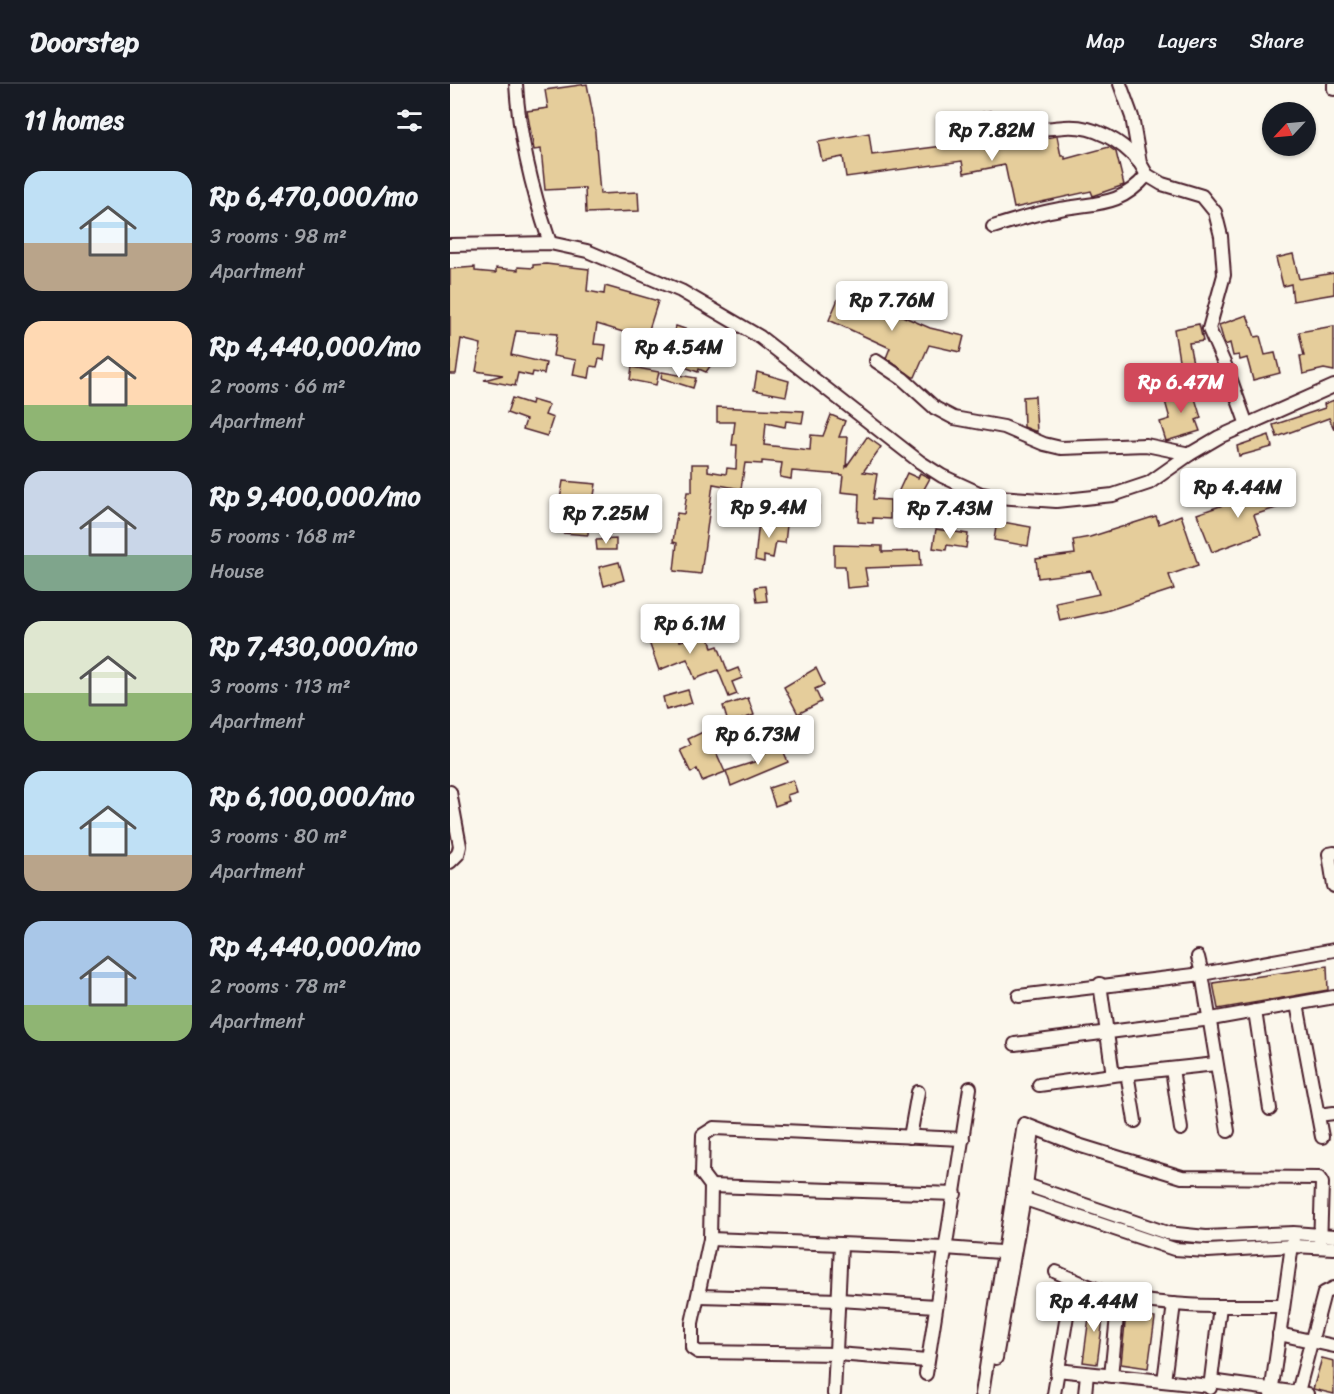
<!DOCTYPE html>
<html lang="en">
<head>
<meta charset="utf-8">
<style>
  body { margin:0; font-family:Sriracha,sans-serif; background:#242831; color:#f1f3f6; height:100vh; display:flex; flex-direction:column; font-size:22px; white-space:nowrap }
  * { box-sizing:border-box; margin:0 }
  p { font-size:20px; color:#9ea1a6 }
  .icon { flex:none; width:33px; height:33px; fill:none; stroke:currentColor; stroke-width:2; stroke-linecap:round; stroke-linejoin:round }
  .map { position:relative; flex:1; overflow:hidden }
  .drawer { display:flex; flex-direction:column; background:#171b24; width:450px }
  .drawer>* { flex:none }
  .needle { width:39px; rotate:244deg }
  .fabs { position:absolute; left:812px; top:18px; display:grid; gap:12px }
  .fabs a { display:grid; place-items:center; width:54px; height:54px; border-radius:50%; background:#171b24; box-shadow:0 2px 4px #0004; font-size:30px }
  .price { position:absolute; translate:-50% -51px; padding:0 14px; border-radius:6px; background:#fff; color:#222; font-size:20px; line-height:39px; filter:drop-shadow(0 2px 3px #0008) }
  .price::after { content:''; position:absolute; left:50%; top:36px; width:18px; height:14px; margin-left:-9px; background:inherit; clip-path:polygon(0 0,100% 0,50% 100%) }
  .price.selected { background:#d1495b; color:#fff }
  ul { padding:0; list-style:none }
  li { display:flex; align-items:center; gap:18px; height:150px; padding:0 24px }
  li span { display:grid; place-items:center; flex:none; width:168px; height:120px; border-radius:18px; color:#555 }
  li>.icon { margin-inline-start:auto }
  span .icon { width:72px; height:72px; fill:#fffc; stroke-width:1 }
  li b { font-size:26px }
  h2 { display:flex; justify-content:space-between; align-items:center; height:72px; padding:0 24px; font-size:26px }
  header { display:flex; align-items:center; gap:36px; box-sizing:border-box; height:84px; padding:0 30px; background:#171b24; border-bottom:2px solid #363941 }
  header strong { font-size:28px }
  nav { display:flex; gap:33px; margin-inline-start:auto; font-size:21px }
  main { display:flex; flex:1; min-height:0 }
  .map>svg:first-child { display:block }
  .building { fill:#e5cd9b; stroke:#4a1f2b; stroke-width:1.5 }
  .lines { fill:none; stroke-linecap:round; stroke-linejoin:round }
  .minor-casing { stroke:#4a1f2b; stroke-width:16 }
  .minor { stroke:#fbf7ec; stroke-width:12 }
</style>
</head>
<body>
<header>
<strong>Doorstep</strong>
<nav><a>Map</a><a>Layers</a><a>Share</a></nav>
</header>
<main>
<section class="drawer">
<h2>11 homes<svg class="icon" aria-label="filters" viewBox="0 0 24 24"><path d="M4 7h16M4 17h16"/><circle cx="9" cy="7" r="2"/><circle cx="15" cy="17" r="2"/></svg></h2>
<ul>
<li><span style="background:linear-gradient(#bfe0f5 60%,#b9a48a 0)"><svg class="icon" aria-label="home" viewBox="0 0 24 24"><path d="M3 11l9-7 9 7M6 9v11h12V9"/></svg></span><div><b>Rp 6,470,000/mo</b><p>3 rooms · 98 m²</p><p>Apartment</p></div></li>
<li><span style="background:linear-gradient(#ffd9b3 70%,#8fb573 0)"><svg class="icon" aria-label="home" viewBox="0 0 24 24"><path d="M3 11l9-7 9 7M6 9v11h12V9"/></svg></span><div><b>Rp 4,440,000/mo</b><p>2 rooms · 66 m²</p><p>Apartment</p></div></li>
<li><span style="background:linear-gradient(#c9d6e8 70%,#7fa58c 0)"><svg class="icon" aria-label="home" viewBox="0 0 24 24"><path d="M3 11l9-7 9 7M6 9v11h12V9"/></svg></span><div><b>Rp 9,400,000/mo</b><p>5 rooms · 168 m²</p><p>House</p></div></li>
<li><span style="background:linear-gradient(#dfe7d0 60%,#8fb573 0)"><svg class="icon" aria-label="home" viewBox="0 0 24 24"><path d="M3 11l9-7 9 7M6 9v11h12V9"/></svg></span><div><b>Rp 7,430,000/mo</b><p>3 rooms · 113 m²</p><p>Apartment</p></div></li>
<li><span style="background:linear-gradient(#bfe0f5 70%,#b9a48a 0)"><svg class="icon" aria-label="home" viewBox="0 0 24 24"><path d="M3 11l9-7 9 7M6 9v11h12V9"/></svg></span><div><b>Rp 6,100,000/mo</b><p>3 rooms · 80 m²</p><p>Apartment</p></div></li>
<li><span style="background:linear-gradient(#a9c7e8 70%,#8fb573 0)"><svg class="icon" aria-label="home" viewBox="0 0 24 24"><path d="M3 11l9-7 9 7M6 9v11h12V9"/></svg></span><div><b>Rp 4,440,000/mo</b><p>2 rooms · 78 m²</p><p>Apartment</p></div></li>
</ul>
</section>
<div class="map">
<svg width="884" height="1310" viewBox="0 0 884 1310">
  <rect width="100%" height="100%" fill="#fbf7ec"/>
  <filter id="ink" filterUnits="userSpaceOnUse"><feTurbulence type="fractalNoise" baseFrequency=".0167" numOctaves="2"/><feDisplacementMap in="SourceGraphic" scale="12" xChannelSelector="R" yChannelSelector="G"/><feConvolveMatrix kernelMatrix="1 2 1 2 8 2 1 2 1" color-interpolation-filters="sRGB"/></filter>
  <g filter="url(#ink)">
    <g class="building">
      <polygon points="137,0 144,36 150,110 188,108 189,127 136,129 135,104 95,106 91,65 84,66 77,27 98,24 95,6"/>
      <polygon points="541,27 548,63 607,52 611,72 615,72 615,75 659,63 666,68 674,101 645,111 643,112 641,107 564,124 555,81 514,89 512,77 396,93 393,73 372,77 368,58 419,49 422,71 509,60 504,34"/>
      <polygon points="843,170 849,195 884,189 884,210 843,217 841,200 833,202 826,174"/>
      <polygon points="96,180 139,185 137,207 154,210 155,202 208,217 196,255 147,240 144,260 156,261 154,276 149,275 147,283 141,282 139,294 123,291 126,276 103,272 107,250 66,247 61,271 96,279 94,290 83,288 82,292 68,289 65,302 34,296 53,291 26,287 31,260 11,255 6,290 0,290 0,185 25,183 25,187 46,189 46,184 68,186 68,183 83,184 83,181"/>
      <polygon points="392,206 480,244 514,252 510,268 479,261 465,293 463,293 436,274 440,264 379,236"/>
      <polygon points="797,231 805,253 810,252 815,271 825,269 830,289 803,296 797,274 790,276 789,271 783,272 780,259 775,261 769,241"/>
      <polygon points="749,240 753,257 739,259 743,279 730,282 724,245"/>
      <polygon points="226,242 247,249 242,267 262,271 261,281 256,288 249,285 248,288 216,276"/>
      <polygon points="884,242 884,287 874,285 853,290 850,272 854,272 849,248"/>
      <polygon points="182,283 209,288 206,301 180,296"/>
      <polygon points="212,288 246,294 243,304 211,294"/>
      <polygon points="307,288 339,297 336,312 304,306"/>
      <polygon points="741,301 751,334 746,336 750,347 716,357 710,338 720,335 713,310"/>
      <polygon points="585,312 587,348 574,343 573,313"/>
      <polygon points="62,314 81,320 82,316 99,321 95,331 103,334 97,352 73,345 76,336 57,329"/>
      <polygon points="884,316 884,345 879,334 827,353 823,341 875,324 874,320"/>
      <polygon points="267,323 354,327 352,339 336,337 335,343 316,339 314,361 360,366 361,351 373,352 381,331 395,337 389,353 398,353 396,383 417,353 431,363 413,388 427,390 423,415 440,416 440,435 423,434 423,439 408,438 409,410 391,408 393,391 342,387 341,395 330,393 332,379 312,377 312,380 295,379 291,405 263,400 251,490 224,487 227,459 223,458 227,429 234,430 237,408 242,408 242,380 258,380 258,387 276,390 277,384 286,385 287,361 282,361 285,338 267,338"/>
      <polygon points="819,351 822,363 789,372 787,362"/>
      <polygon points="457,389 468,394 470,389 480,394 473,407 490,416 479,436 463,427 465,425 444,417"/>
      <polygon points="113,397 146,400 142,423 139,422 138,451 113,449 114,423 109,422"/>
      <polygon points="828,402 835,421 804,431 811,450 762,468 747,430"/>
      <polygon points="354,416 369,418 368,437 352,436"/>
      <polygon points="731,431 748,481 719,491 724,505 656,527 610,537 606,519 649,510 641,487 588,494 586,475 625,470 623,456 640,453 706,432 709,440"/>
      <polygon points="309,437 337,441 335,459 326,458 323,474 314,472 314,478 305,476"/>
      <polygon points="547,437 581,443 578,462 544,456"/>
      <polygon points="486,445 518,450 516,464 497,461 496,466 483,464"/>
      <polygon points="166,455 166,466 147,466 146,456"/>
      <polygon points="384,461 432,462 432,468 470,467 471,482 415,484 418,502 397,504 395,482 384,482"/>
      <polygon points="169,478 174,496 154,502 149,483"/>
      <polygon points="315,502 317,517 307,518 305,503"/>
      <polygon points="205,539 208,546 225,541 230,557 258,549 262,564 268,562 278,588 288,584 292,594 282,598 287,610 279,613 268,586 245,595 237,575 209,586 194,544"/>
      <polygon points="366,584 374,601 365,605 371,618 348,630 334,603"/>
      <polygon points="238,606 242,619 216,626 213,613"/>
      <polygon points="298,614 304,631 290,636 297,657 266,668 275,688 252,697 247,685 241,689 230,666 241,661 238,655 255,647 261,659 282,652 273,622"/>
      <polygon points="331,661 338,678 281,702 276,687 307,677 305,673"/>
      <polygon points="343,696 347,708 337,711 339,717 325,722 319,704"/>
      <polygon points="877,882 878,906 768,925 763,899"/>
      <polygon points="641,1218 655,1220 647,1280 633,1278"/>
      <polygon points="676,1229 705,1234 698,1284 671,1280"/>
      <polygon points="872,1274 884,1277 884,1310 863,1305"/>
    </g>
    <g class="lines">
      <g class="minor-casing">
        <g id="minor">
          <path d="M66,0C69,53 83,109 100,159"/>
          <polyline points="670,0 682,33 690,79 697,91 712,100 752,112 765,128 771,152 774,191 759,245 778,288 797,341"/>
          <polyline points="884,0 884,5"/>
          <path d="M568,44C585,47 598,44 615,43C644,41 672,57 689,78"/>
          <path d="M543,143C565,136 587,129 610,125C647,118 670,123 697,91"/>
          <polyline points="0,161 100,159 137,167 231,207 310,253 470,378 492,392 531,410 548,413 606,417 663,411 699,399 740,370 769,353 884,302"/>
          <polyline points="426,277 453,295 485,324 504,334 554,343 594,360 611,364 696,361 740,370"/>
          <polyline points="0,708 10,762 8,770 0,778"/>
          <polyline points="884,769 879,770 884,802"/>
          <polyline points="748,873 752,890 884,866"/>
          <polyline points="650,900 663,991 766,980"/>
          <polyline points="569,912 752,890 778,1047"/>
          <polyline points="847,920 872,1053"/>
          <polyline points="805,927 820,1025"/>
          <polyline points="565,960 761,935 884,913"/>
          <polyline points="722,985 731,1045"/>
          <polyline points="677,989 685,1037"/>
          <polyline points="589,1001 663,991"/>
          <polyline points="868,1031 884,1029"/>
          <polyline points="460,1053 468,1008"/>
          <polyline points="565,1097 717,1149 756,1153 843,1149 884,1152"/>
          <polyline points="261,1102 505,1110"/>
          <polyline points="563,1111 724,1165 758,1167 843,1162 884,1164"/>
          <polyline points="260,1155 495,1164 564,1169"/>
          <path d="M606,1188C627,1197 649,1208 671,1213C724,1224 779,1222 833,1222"/>
          <polyline points="249,1212 389,1216 486,1222"/>
          <polyline points="829,1250 884,1262"/>
          <polyline points="546,1274 576,1102 583,1045"/>
          <polyline points="477,1277 387,1270 248,1268 242,1264 242,1239 260,1155 261,1102 252,1090 253,1051 264,1044 513,1055"/>
          <polyline points="607,1286 760,1302"/>
          <polyline points="476,1290 520,1004"/>
          <polyline points="661,1292 669,1212"/>
          <polyline points="714,1297 724,1220"/>
          <polyline points="761,1297 857,1310"/>
          <polyline points="760,1304 770,1222"/>
          <polyline points="848,1308 874,1209 884,1204"/>
          <polyline points="384,1310 391,1161"/>
          <polyline points="532,1310 574,1040 628,1061 732,1093 869,1094 872,1099 870,1163"/>
          <polyline points="604,1310 623,1195"/>
          <polyline points="635,1310 637,1290"/>
          <polyline points="821,1310 843,1154"/>
        </g>
      </g>
      <use href="#minor" class="minor"/>
    </g>
  </g>
</svg>
<div class="fabs">
<a><svg class="needle" viewBox="-14 -14 28 28"><path d="M0-13l5 13h-10z" fill="#e53935"/><path d="M0 13l5-13h-10z" fill="#9ea1a6"/></svg></a>
</div>
<b class="price" style="left:542px;top:78px">Rp 7.82M</b>
<b class="price" style="left:442px;top:248px">Rp 7.76M</b>
<b class="price" style="left:229px;top:295px">Rp 4.54M</b>
<b class="price selected" style="left:731px;top:330px">Rp 6.47M</b>
<b class="price" style="left:788px;top:435px">Rp 4.44M</b>
<b class="price" style="left:319px;top:455px">Rp 9.4M</b>
<b class="price" style="left:500px;top:456px">Rp 7.43M</b>
<b class="price" style="left:156px;top:461px">Rp 7.25M</b>
<b class="price" style="left:240px;top:571px">Rp 6.1M</b>
<b class="price" style="left:308px;top:682px">Rp 6.73M</b>
<b class="price" style="left:644px;top:1249px">Rp 4.44M</b>
</div>
</main>
</body>
</html>
